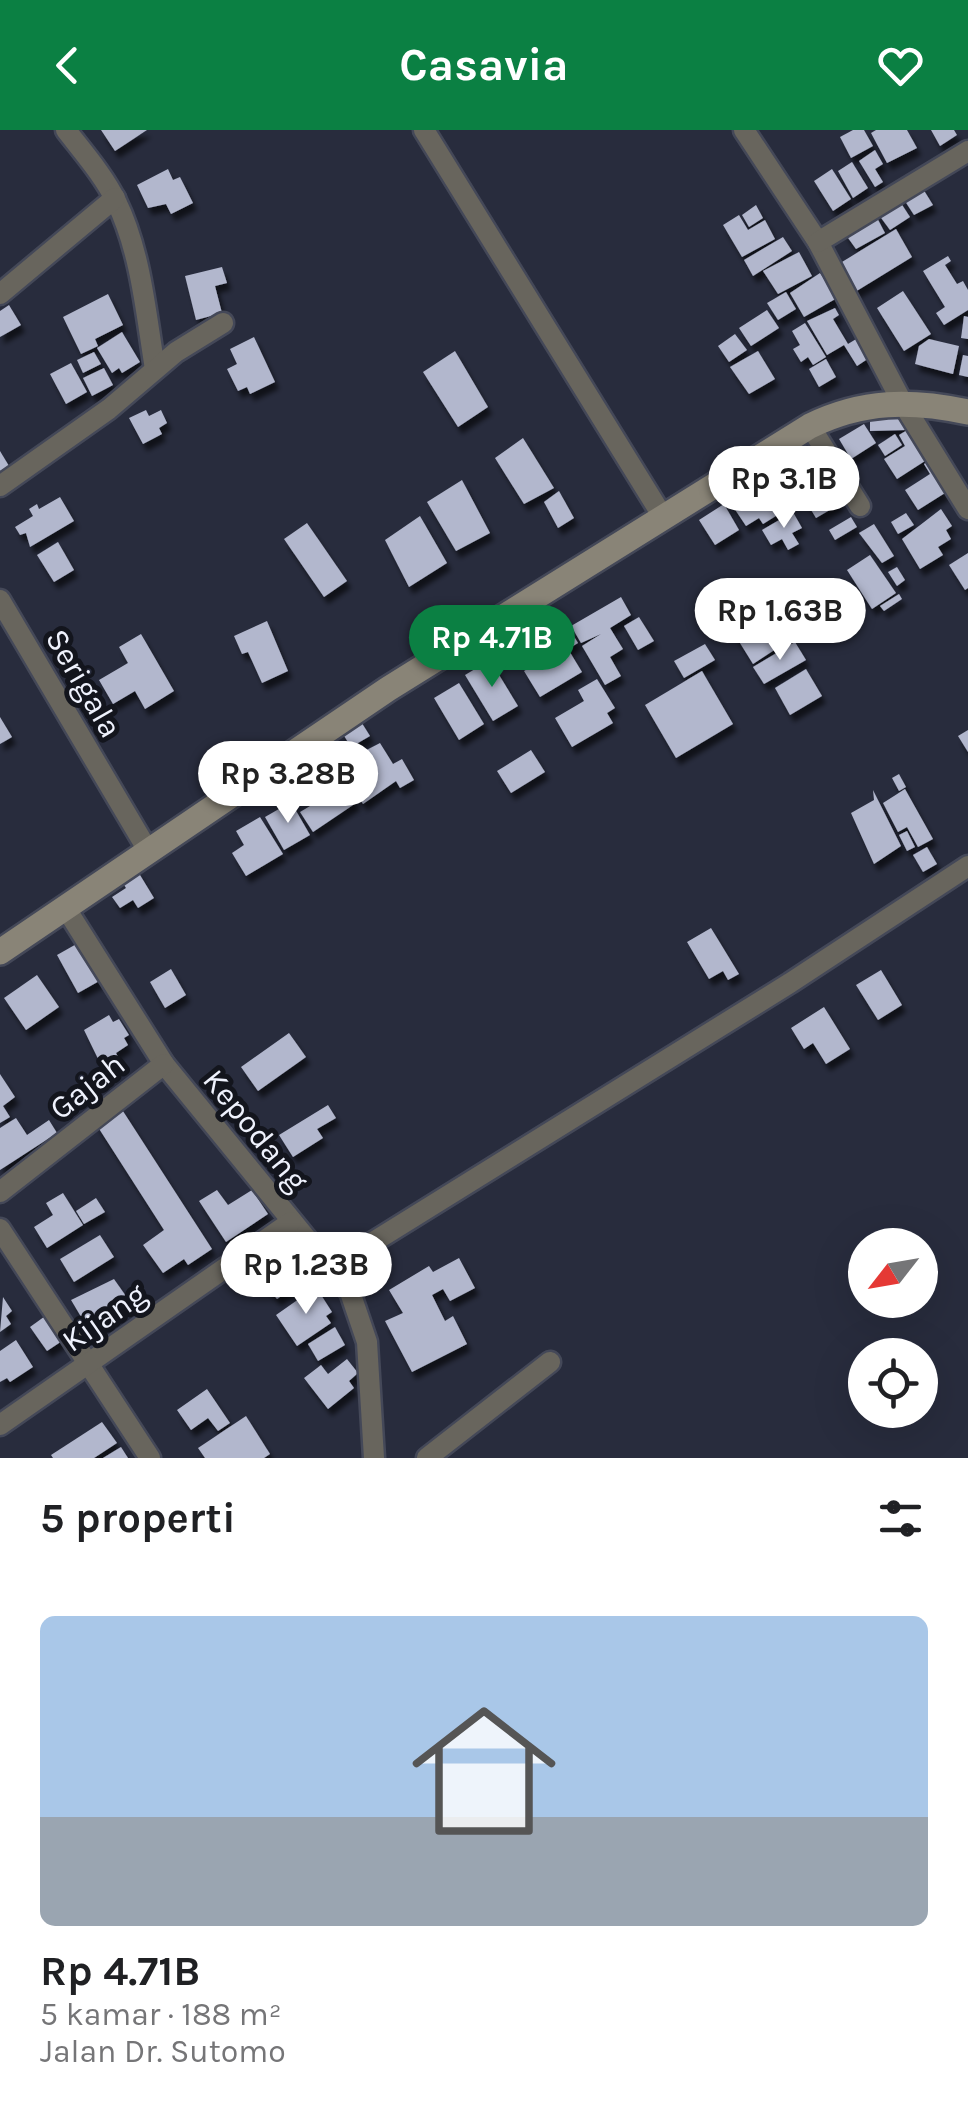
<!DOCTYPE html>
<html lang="id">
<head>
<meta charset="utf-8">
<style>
  body { margin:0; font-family:Karla,sans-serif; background:#f2f2f2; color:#202124; height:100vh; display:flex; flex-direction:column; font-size:38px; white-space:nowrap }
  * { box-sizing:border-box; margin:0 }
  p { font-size:32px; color:#757577 }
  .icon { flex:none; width:55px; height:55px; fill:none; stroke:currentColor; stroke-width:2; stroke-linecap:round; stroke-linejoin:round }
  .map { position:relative; height:1328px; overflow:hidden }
  .side { display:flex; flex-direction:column; background:#fff; flex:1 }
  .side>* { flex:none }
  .needle { width:65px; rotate:239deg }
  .fabs { position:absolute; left:848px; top:1098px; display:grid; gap:20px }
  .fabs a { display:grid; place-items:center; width:90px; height:90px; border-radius:50%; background:#fff; box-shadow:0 10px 40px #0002; font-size:50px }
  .price { position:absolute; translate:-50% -85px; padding:0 22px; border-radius:35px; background:#fff; color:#222; font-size:32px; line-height:65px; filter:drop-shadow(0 2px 5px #0008) }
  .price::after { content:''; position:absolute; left:50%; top:60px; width:30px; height:22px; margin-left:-15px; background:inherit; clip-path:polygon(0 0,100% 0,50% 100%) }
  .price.current { background:#0b8043; color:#fff }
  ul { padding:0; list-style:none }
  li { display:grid; align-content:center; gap:20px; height:530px; padding:0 40px }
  li span { display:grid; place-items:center; height:310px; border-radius:15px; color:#555 }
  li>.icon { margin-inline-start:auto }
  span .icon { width:180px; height:180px; fill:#fffc; stroke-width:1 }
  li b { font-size:42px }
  h2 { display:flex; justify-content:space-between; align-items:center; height:120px; padding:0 40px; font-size:42px }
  header { display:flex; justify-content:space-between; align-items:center; height:130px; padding:0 40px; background:#0b8043; color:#fff; font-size:45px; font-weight:700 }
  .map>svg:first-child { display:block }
  .building { fill:#b2b7cd; filter:url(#shadow) }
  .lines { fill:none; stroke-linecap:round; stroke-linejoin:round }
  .street-casing { stroke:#444858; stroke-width:25 }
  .secondary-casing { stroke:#444858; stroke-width:30 }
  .street { stroke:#68655d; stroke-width:20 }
  .secondary { stroke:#898477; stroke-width:25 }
  .labels { text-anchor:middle; stroke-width:10; stroke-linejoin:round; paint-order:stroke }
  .street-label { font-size:32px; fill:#eff2fd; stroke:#13151d }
</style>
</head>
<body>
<header><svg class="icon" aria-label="back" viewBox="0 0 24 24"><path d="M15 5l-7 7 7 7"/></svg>Casavia<svg class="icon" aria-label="heart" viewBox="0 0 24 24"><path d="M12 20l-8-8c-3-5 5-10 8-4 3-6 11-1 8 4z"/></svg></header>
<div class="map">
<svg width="968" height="1328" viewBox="0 0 968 1328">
  <defs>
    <filter id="shadow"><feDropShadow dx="4" dy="7" stdDeviation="2.5" flood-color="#0009"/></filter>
  </defs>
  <rect width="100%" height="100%" fill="#282c3d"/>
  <g class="building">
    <polygon points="101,0 147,0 115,21"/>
    <polygon points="853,0 864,0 873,16 851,28 840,7"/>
    <polygon points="876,0 907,0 917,18 887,33 871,3"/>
    <polygon points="931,0 954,0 957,5 940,16"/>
    <polygon points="875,20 883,34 875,39 883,52 875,57 859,31"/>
    <polygon points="852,32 868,58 853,68 838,41"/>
    <polygon points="168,39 173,50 180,47 193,73 171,84 166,74 148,78 137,55"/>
    <polygon points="832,39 851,69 833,81 814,51"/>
    <polygon points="920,54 933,75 914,85 901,65"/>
    <polygon points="897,67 910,87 890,100 876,81"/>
    <polygon points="756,75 763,88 749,97 742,85"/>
    <polygon points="874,82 885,103 856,119 843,101"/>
    <polygon points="739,85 748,100 765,90 775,109 742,127 723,95"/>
    <polygon points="896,99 912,127 855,162 837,135"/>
    <polygon points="783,107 792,121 753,146 744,130"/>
    <polygon points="799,122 812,146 778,164 763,141"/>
    <polygon points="948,126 951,131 945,135 957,154 963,151 968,160 968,180 944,195 936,183 945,177 923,141"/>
    <polygon points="222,137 227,153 215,156 222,183 196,190 185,146"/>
    <polygon points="820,143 837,168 804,187 790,163"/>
    <polygon points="903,161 931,204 904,221 877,178"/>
    <polygon points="786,162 796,179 778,190 767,173"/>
    <polygon points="108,164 123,195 95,209 98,216 81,224 63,187"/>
    <polygon points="9,175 21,195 0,207 0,181"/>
    <polygon points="835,178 839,185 833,189 848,214 861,206 872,226 857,236 844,215 827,225 807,191"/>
    <polygon points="767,180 779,198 751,216 739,198"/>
    <polygon points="964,186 968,187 968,209 961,208"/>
    <polygon points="805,193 826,227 813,235 808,227 801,232 793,219 800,215 792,201"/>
    <polygon points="122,202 140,232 122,243 119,238 112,243 97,218"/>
    <polygon points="735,204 747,220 729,232 718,216"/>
    <polygon points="254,207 275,252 250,264 247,257 238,261 227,239 237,234 230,219"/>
    <polygon points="929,209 959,216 953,244 915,234 919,216"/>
    <polygon points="455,221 488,277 458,297 423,242"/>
    <polygon points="758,221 775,249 749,264 730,237"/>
    <polygon points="94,222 101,234 83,243 77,230"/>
    <polygon points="963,225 968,226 968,247 959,245"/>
    <polygon points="826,229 836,247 819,257 809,239"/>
    <polygon points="71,233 87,262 66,274 50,244"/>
    <polygon points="104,238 113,255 92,266 83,248"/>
    <polygon points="146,280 149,286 161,280 167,293 159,298 162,304 143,314 129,288"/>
    <polygon points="905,285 906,300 870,301 870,286"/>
    <polygon points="864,294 876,313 851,329 839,309"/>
    <polygon points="914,296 928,329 897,349 884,329 905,316 899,305"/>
    <polygon points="895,304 902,315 885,326 878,315"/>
    <polygon points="523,308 554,358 524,374 495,328"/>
    <polygon points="815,312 838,350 829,356 840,374 816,388 781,330"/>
    <polygon points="0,321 9,336 0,341"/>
    <polygon points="933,328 946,350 940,354 945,363 918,380 905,360 930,344 924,334"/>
    <polygon points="782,339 798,364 783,373 787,379 763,394 759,388 746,396 730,372"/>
    <polygon points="462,350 490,403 456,421 427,372"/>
    <polygon points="559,361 574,388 558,398 544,372"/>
    <polygon points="60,367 74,391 30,417 26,403 20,405 15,397 33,386 29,379 37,374 39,379"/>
    <polygon points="724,374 739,400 715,415 699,390"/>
    <polygon points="941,379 952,396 946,400 951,409 938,417 943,425 920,439 902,409"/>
    <polygon points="793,382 802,398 792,403 799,414 788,420 782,409 771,415 762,400"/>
    <polygon points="906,383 914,395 898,404 891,392"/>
    <polygon points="420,386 447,433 409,457 385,410"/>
    <polygon points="851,387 857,397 835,410 829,400"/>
    <polygon points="307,393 347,451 324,467 284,409"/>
    <polygon points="874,394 894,426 882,433 859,403"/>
    <polygon points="58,412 74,440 54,452 37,425"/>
    <polygon points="968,423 968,458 965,460 949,435"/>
    <polygon points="870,425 896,463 872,479 847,440"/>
    <polygon points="897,437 905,450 897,456 888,442"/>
    <polygon points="899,464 902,469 884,481 880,476"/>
    <polygon points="621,467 631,485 610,498 623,519 610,527 621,546 605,555 582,516 601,504 581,513 571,496"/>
    <polygon points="780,467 789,482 782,486 789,498 783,502 788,511 753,534 722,484 736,475 748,492"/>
    <polygon points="639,487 654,511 638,520 624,496"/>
    <polygon points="267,491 288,541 262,553 248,522 242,524 234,506"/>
    <polygon points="570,500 578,513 568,519 582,542 540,567 524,541 544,529 548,535 556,530 544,509"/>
    <polygon points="141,504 174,561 145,579 135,561 113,574 99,550 128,533 119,517"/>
    <polygon points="795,512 806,530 764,554 753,537"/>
    <polygon points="705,514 715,530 684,548 674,531"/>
    <polygon points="490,530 518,576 493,591 465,545"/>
    <polygon points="806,539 822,566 790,585 775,558"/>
    <polygon points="702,541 733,594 676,628 645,575"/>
    <polygon points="597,549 615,578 607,583 613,593 572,617 555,588 584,571 578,560"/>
    <polygon points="459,553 484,594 459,610 434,568"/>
    <polygon points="0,587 12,607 0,614"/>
    <polygon points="360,590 370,606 351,617 341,601"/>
    <polygon points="968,600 968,622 958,606"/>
    <polygon points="380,613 393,634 402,629 414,650 400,658 396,651 363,674 338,635"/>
    <polygon points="321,617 330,631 311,642 303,628"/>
    <polygon points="531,620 545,642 511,663 497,641"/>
    <polygon points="332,636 356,673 313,702 300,682 315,673 303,655"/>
    <polygon points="899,644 906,657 899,661 892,648"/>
    <polygon points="905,659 933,709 918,717 907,697 898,702 883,673"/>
    <polygon points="873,660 901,716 874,734 851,683 874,670"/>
    <polygon points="291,672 310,705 284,720 265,687"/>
    <polygon points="260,687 283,724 246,746 232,723 244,715 236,701"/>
    <polygon points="907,701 915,717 907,721 899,705"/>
    <polygon points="927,717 937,734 923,742 913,725"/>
    <polygon points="137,740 154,768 138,778 133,770 120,778 112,767 126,758 121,750"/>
    <polygon points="711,798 739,844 728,850 723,841 709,849 687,812"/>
    <polygon points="80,812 101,850 78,863 57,825"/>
    <polygon points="171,839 186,865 165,878 150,852"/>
    <polygon points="881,840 902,875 878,890 856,855"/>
    <polygon points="37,845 59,877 26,900 4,868"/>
    <polygon points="824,877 850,919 826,934 813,913 804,919 791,898"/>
    <polygon points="109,885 113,892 119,889 129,905 124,908 128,915 116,923 120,931 104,941 84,900"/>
    <polygon points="289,903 306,927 258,961 241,937"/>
    <polygon points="0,944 15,967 3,976 10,987 0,993"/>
    <polygon points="328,975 336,988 317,999 323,1008 293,1027 279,1005"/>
    <polygon points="121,978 212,1119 188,1135 184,1129 163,1143 143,1115 164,1100 96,994"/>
    <polygon points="16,988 27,1005 49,990 57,1003 0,1040 0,998"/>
    <polygon points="217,1060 228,1075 252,1060 268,1084 226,1112 199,1071"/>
    <polygon points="63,1063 83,1095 47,1118 34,1097 53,1085 46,1073"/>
    <polygon points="96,1068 105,1082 84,1094 76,1081"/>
    <polygon points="281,1104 311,1146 277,1169 244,1130"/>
    <polygon points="100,1105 114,1127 74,1152 60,1129"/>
    <polygon points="459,1128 475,1158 450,1171 443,1159 432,1165 445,1191 453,1186 467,1214 412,1242 385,1191 403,1183 389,1160 429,1136 433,1142"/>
    <polygon points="114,1149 128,1169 86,1195 71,1170"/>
    <polygon points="316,1157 332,1182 326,1186 331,1193 297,1216 276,1185"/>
    <polygon points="3,1167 12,1181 6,1186 11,1194 0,1202"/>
    <polygon points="48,1184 65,1209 47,1221 30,1197"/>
    <polygon points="335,1197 345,1215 318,1231 308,1214"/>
    <polygon points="16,1210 33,1237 10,1252 7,1248 0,1252 0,1221"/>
    <polygon points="347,1229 358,1243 349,1251 354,1258 328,1279 304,1248 321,1235 328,1244"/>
    <polygon points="207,1259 230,1293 218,1301 208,1288 191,1300 177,1280"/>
    <polygon points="246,1286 270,1324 264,1328 205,1328 198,1318"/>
    <polygon points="102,1292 117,1313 94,1328 53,1328 51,1325"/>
    <polygon points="121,1317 128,1328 103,1328"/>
  </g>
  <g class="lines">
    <g class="street-casing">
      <g id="street">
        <path d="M66,0C83,22 104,46 116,71C141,122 146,184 155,239"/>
        <polyline points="424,0 663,387"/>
        <polyline points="744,0 818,112 902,272 968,379"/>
        <polyline points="818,112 968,21"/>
        <polyline points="0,164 115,68"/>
        <polyline points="810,296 860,376"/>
        <polyline points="0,356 109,279 176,222 223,193"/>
        <polyline points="0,470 147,719"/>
        <polyline points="65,777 164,934 350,1162 367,1212 374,1328"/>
        <polyline points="0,1062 164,934"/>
        <polyline points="0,1099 150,1328"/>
        <polyline points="333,1137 790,853 968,736"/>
        <polyline points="0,1295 291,1092"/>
        <polyline points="427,1328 550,1232"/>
      </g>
    </g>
    <g class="secondary-casing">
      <path id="secondary" d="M0,822L388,559L810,296C863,270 911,270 968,282"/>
    </g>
    <use href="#street" class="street"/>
    <use href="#secondary" class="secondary"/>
  </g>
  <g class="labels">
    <g class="street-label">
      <text transform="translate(84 553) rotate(60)" y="11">Serigala</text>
      <text transform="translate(87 956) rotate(-38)" y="11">Gajah</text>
      <text transform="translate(256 1000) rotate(51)" y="11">Kepodang</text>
      <text transform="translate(104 1187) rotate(-35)" y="11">Kijang</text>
    </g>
  </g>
</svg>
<div class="fabs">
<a><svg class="needle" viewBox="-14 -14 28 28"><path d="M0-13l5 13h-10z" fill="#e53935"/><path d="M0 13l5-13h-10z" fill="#757577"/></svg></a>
<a><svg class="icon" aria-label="locate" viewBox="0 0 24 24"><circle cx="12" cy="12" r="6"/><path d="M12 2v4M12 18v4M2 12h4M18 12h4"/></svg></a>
</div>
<b class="price" style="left:784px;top:401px">Rp 3.1B</b>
<b class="price" style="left:780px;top:533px">Rp 1.63B</b>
<b class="price current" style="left:492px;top:560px">Rp 4.71B</b>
<b class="price" style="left:288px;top:696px">Rp 3.28B</b>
<b class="price" style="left:306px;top:1187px">Rp 1.23B</b>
</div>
<section class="side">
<h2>5 properti<svg class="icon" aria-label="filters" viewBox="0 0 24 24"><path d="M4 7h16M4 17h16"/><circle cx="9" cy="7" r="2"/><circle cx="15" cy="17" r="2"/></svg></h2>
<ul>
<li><span style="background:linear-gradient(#a9c7e8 65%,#9aa5b1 0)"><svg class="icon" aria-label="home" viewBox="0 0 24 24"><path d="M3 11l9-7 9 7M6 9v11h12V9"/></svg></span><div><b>Rp 4.71B</b><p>5 kamar · 188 m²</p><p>Jalan Dr. Sutomo</p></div></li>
</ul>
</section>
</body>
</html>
